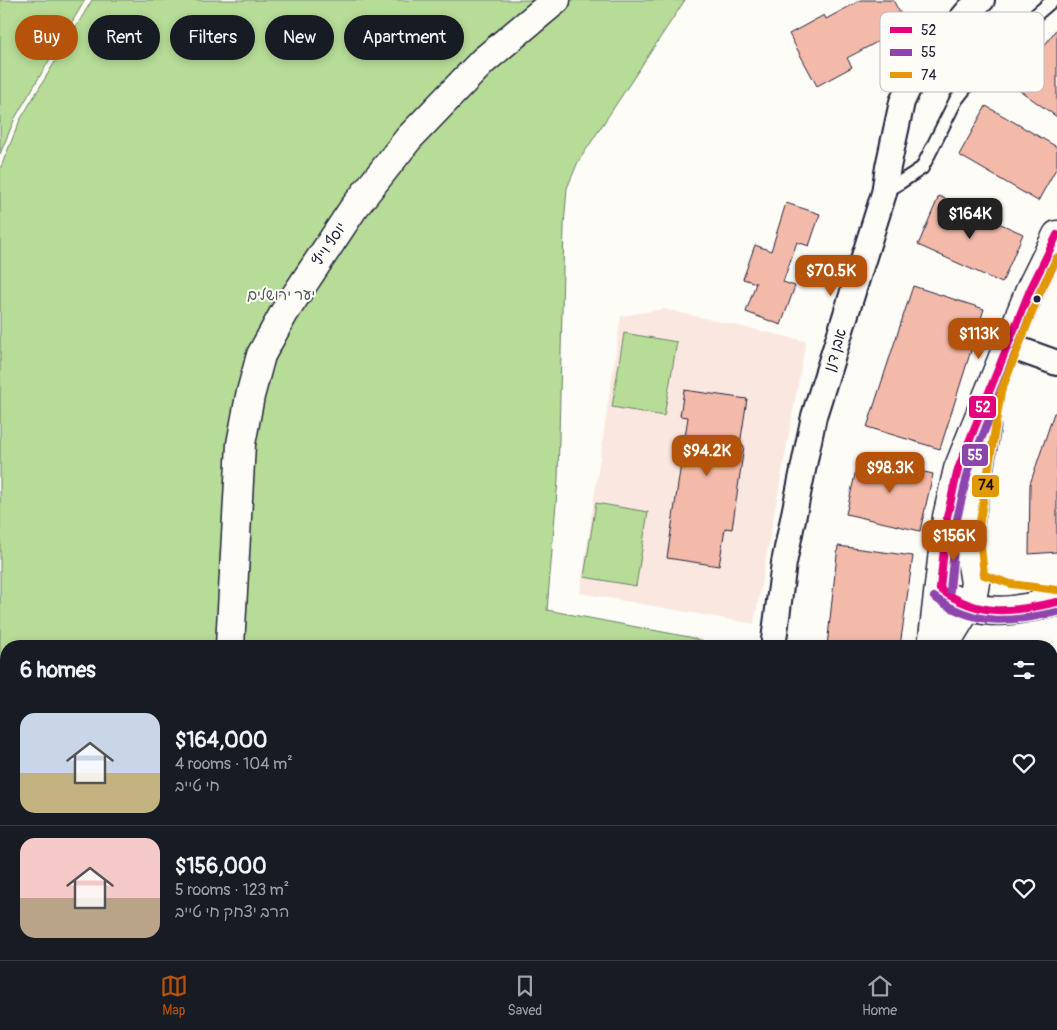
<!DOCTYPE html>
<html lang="en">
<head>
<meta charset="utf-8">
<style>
  body { margin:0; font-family:Pangolin,"Playpen Sans Hebrew",sans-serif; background:#242831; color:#f1f3f6; height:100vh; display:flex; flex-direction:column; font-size:19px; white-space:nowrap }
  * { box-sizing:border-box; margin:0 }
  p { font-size:16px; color:#9ea1a6 }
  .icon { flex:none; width:28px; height:28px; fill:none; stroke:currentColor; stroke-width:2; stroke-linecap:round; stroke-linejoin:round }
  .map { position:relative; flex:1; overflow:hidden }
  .side { position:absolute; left:0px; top:640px; width:1058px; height:320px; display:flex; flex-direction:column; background:#171b24; border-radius:20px 20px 0 0; box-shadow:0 2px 8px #0003 }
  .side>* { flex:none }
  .banner { position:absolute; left:15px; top:15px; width:500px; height:45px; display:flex; gap:10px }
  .price { position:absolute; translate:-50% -42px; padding:0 11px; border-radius:10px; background:#b45309; color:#fff; font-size:16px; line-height:32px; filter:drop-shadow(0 1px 2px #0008) }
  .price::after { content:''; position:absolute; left:50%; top:30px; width:15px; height:11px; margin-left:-8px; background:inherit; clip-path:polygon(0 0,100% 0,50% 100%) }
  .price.active { background:#222; color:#fff }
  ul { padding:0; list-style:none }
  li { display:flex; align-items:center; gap:15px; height:125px; padding:0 20px }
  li+li { border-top:1px solid #363941 }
  li span { display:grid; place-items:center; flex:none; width:140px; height:100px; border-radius:15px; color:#555 }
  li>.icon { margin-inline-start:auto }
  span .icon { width:60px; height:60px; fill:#fffc; stroke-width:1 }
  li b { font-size:21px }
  h2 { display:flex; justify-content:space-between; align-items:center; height:60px; padding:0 20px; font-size:21px }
  .tag { padding:0 18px; border-radius:22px; background:#171b24; box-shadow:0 2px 8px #0003; font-size:18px; line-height:45px }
  .tag.active { background:#b45309; color:#fff }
  .tabs { display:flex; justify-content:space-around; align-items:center; height:70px; border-top:1px solid #363941; background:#171b24; font-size:14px; color:#9ea1a6 }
  .tabs a { display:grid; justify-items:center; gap:2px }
  .tabs .active { color:#b45309 }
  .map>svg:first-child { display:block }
  .built { fill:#fae8e0 }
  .green { fill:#b6dc97; stroke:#6c7f69 }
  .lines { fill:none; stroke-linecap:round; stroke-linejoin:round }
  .stream { stroke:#6283a5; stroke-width:6 }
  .building { fill:#f3baaa; stroke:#22223b }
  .lane-casing { stroke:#22223b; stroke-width:16 }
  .street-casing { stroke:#22223b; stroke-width:28 }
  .secondary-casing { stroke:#22223b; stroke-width:31 }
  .lane { stroke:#fdfcf7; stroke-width:12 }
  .street { stroke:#fdfcf7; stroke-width:24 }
  .secondary { stroke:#fdfcf7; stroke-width:28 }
  .bus-1-casing { stroke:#fdfcf7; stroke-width:11 }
  .bus-2-casing { stroke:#fdfcf7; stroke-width:11 }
  .bus-3-casing { stroke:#fdfcf7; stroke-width:11 }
  .bus-1 { stroke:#e5007d; stroke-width:8 }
  .bus-2 { stroke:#8e44ad; stroke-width:8 }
  .bus-3 { stroke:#e29906; stroke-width:8 }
  .bus-dot { fill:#22223b; stroke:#fdfcf7; stroke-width:2 }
  .labels { text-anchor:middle; stroke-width:4; stroke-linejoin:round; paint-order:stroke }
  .street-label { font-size:15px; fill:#22223b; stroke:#fdfcf7 }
  .park-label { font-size:15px; fill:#4e5a57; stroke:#fdfcf7 }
  .key { fill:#fdfcf7; stroke:#bbbbbf; stroke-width:1 }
  .key-label { font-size:14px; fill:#22223b }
  .line-badge { stroke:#fdfcf7; stroke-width:2 }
  .badge-label { font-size:14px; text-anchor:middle; font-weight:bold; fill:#fff }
  .pale-badge-label { font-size:14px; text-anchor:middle; font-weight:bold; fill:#111 }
</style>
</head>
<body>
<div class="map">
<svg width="1057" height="960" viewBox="0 0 1057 960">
  <rect width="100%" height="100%" fill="#fdfcf7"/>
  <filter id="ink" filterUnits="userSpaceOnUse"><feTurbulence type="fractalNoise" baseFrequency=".02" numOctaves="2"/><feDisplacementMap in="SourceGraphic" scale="10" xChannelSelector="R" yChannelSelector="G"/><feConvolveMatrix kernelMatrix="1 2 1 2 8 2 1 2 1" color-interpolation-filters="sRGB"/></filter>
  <g filter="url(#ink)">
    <polygon class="built" points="664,309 806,341 754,624 580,593 621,316"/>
    <g class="green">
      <polygon points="0,0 85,0 15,118 0,154"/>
      <polygon points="92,0 685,0 578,162 567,188 564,226 558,480 547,610 689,637 717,646 6,646 6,954 920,954 923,960 0,960 0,169 20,120"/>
      <polygon points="624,333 677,342 664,416 612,407"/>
      <polygon points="596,503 648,512 636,586 584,577"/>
    </g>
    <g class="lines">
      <g class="stream">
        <polyline points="0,680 6,697"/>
        <polyline points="51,960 52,954"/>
      </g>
    </g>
    <g class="building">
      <polygon points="861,0 893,0 907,26 847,58 852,67 817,86 789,34 824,15 826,19"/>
      <polygon points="1057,28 1057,117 1015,87"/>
      <polygon points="986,106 1057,147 1057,167 1038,201 959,155"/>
      <polygon points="939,196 1023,234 1002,283 918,245"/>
      <polygon points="786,203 820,214 809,246 797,242 783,282 795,286 781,325 746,312 756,283 743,279 755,245 771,251"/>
      <polygon points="913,286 984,309 940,449 867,427"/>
      <polygon points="684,390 747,399 740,445 744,446 732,529 725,528 719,566 667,558 688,417 680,416"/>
      <polygon points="1054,413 1057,413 1057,552 1029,554 1030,484"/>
      <polygon points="859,457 933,474 920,531 846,514"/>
      <polygon points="838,546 913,556 900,646 827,646"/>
    </g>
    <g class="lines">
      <g class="lane-casing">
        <polyline id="lane" points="884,193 922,168 956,100 980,69 1010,37 1052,1"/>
      </g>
      <g class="street-casing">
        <g id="street">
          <polyline points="1007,345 1057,363"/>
          <polyline points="774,640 784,563 814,416 884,193 888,167 902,102 915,74 969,10 982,0"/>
        </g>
      </g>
      <g class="secondary-casing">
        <g id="secondary">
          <path d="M953,599C985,619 1023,609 1057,602"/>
          <polyline points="230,646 241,444 250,396 261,355 284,313 353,209 409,138 483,61 556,0"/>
          <polyline points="932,646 947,517 958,469 1030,290 1057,235"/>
          <polyline points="944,646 972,600 975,583 971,558 969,527 986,426"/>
          <polyline points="270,954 271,960"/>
          <polyline points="915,960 916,954"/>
        </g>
      </g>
      <use href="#lane" class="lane"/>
      <use href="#street" class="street"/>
      <use href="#secondary" class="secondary"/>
      <g class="bus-1-casing">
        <g id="bus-1">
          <polyline points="940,589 947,517 958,469 1030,290 1057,235"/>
          <path d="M940,589C980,618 1011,612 1057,602"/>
        </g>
      </g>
      <g class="bus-2-casing">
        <g id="bus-2">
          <polyline points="950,590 957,519 968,472 1039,294 1057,258"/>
          <path d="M934,597C976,627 1009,622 1057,612"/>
        </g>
      </g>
      <g class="bus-3-casing">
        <polyline id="bus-3" points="1057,258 1039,294 1001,392 979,527 984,575 1011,584 1057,590"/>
      </g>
      <use href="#bus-1" class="bus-1"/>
      <use href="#bus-2" class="bus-2"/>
      <use href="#bus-3" class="bus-3"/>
    </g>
  </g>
  <circle class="bus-dot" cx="1037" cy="299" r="4.5"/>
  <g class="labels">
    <g class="street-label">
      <text transform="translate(329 244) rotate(-56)" y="5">יוסף וייץ</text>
      <text transform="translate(835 350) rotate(-73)" y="5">אבן דנן</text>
    </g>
    <g class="park-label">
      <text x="281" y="300">יער ירושלים</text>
    </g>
  </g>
  <rect x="880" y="12" width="164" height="80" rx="8" class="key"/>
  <rect x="890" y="27" width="22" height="6" fill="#e5007d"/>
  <rect x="890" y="49" width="22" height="7" fill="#8e44ad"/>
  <rect x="890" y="72" width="22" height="6" fill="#e29906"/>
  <g class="key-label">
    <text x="921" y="35">52</text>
    <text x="921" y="57">55</text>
    <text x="921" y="80">74</text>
  </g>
  <g class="line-badge">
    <rect x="968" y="395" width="29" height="24" rx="5" fill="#e5007d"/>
    <rect x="961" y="443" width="28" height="24" rx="5" fill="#8e44ad"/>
    <rect x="971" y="474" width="29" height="24" rx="5" fill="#e29906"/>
  </g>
  <g class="badge-label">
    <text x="983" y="412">52</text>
    <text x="975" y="460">55</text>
  </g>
  <g class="pale-badge-label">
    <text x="986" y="490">74</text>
  </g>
</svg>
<b class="price active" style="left:970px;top:240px">$164K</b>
<b class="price" style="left:831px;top:297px">$70.5K</b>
<b class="price" style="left:979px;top:360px">$113K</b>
<b class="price" style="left:707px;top:477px">$94.2K</b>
<b class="price" style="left:890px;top:494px">$98.3K</b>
<b class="price" style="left:954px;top:562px">$156K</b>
<div class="banner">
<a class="tag active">Buy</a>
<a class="tag">Rent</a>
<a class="tag">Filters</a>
<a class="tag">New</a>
<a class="tag">Apartment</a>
</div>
<section class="side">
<h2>6 homes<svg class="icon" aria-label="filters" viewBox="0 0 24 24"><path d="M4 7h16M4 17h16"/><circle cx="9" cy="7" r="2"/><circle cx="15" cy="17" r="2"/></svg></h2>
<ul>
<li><span style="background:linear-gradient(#c9d6e8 60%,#c2b280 0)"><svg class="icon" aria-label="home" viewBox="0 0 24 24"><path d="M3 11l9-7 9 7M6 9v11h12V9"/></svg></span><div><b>$164,000</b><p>4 rooms · 104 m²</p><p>חי טייב</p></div><svg class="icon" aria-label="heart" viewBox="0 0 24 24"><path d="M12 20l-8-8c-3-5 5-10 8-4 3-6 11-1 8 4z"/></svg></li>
<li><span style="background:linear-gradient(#f6c9c9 60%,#b9a48a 0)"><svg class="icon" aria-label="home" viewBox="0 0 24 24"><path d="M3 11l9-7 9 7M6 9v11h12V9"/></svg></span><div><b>$156,000</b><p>5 rooms · 123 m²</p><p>הרב יצחק חי טייב</p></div><svg class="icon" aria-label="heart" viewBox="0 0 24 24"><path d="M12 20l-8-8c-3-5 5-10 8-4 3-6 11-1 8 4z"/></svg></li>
</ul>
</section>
</div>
<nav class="tabs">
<a class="active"><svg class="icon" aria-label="map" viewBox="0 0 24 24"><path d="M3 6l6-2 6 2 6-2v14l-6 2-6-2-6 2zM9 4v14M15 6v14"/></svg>Map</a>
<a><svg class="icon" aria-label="saved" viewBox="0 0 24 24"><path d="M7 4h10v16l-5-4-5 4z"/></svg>Saved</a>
<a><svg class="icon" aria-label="home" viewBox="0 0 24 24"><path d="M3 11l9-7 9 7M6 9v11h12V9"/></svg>Home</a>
</nav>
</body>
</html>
